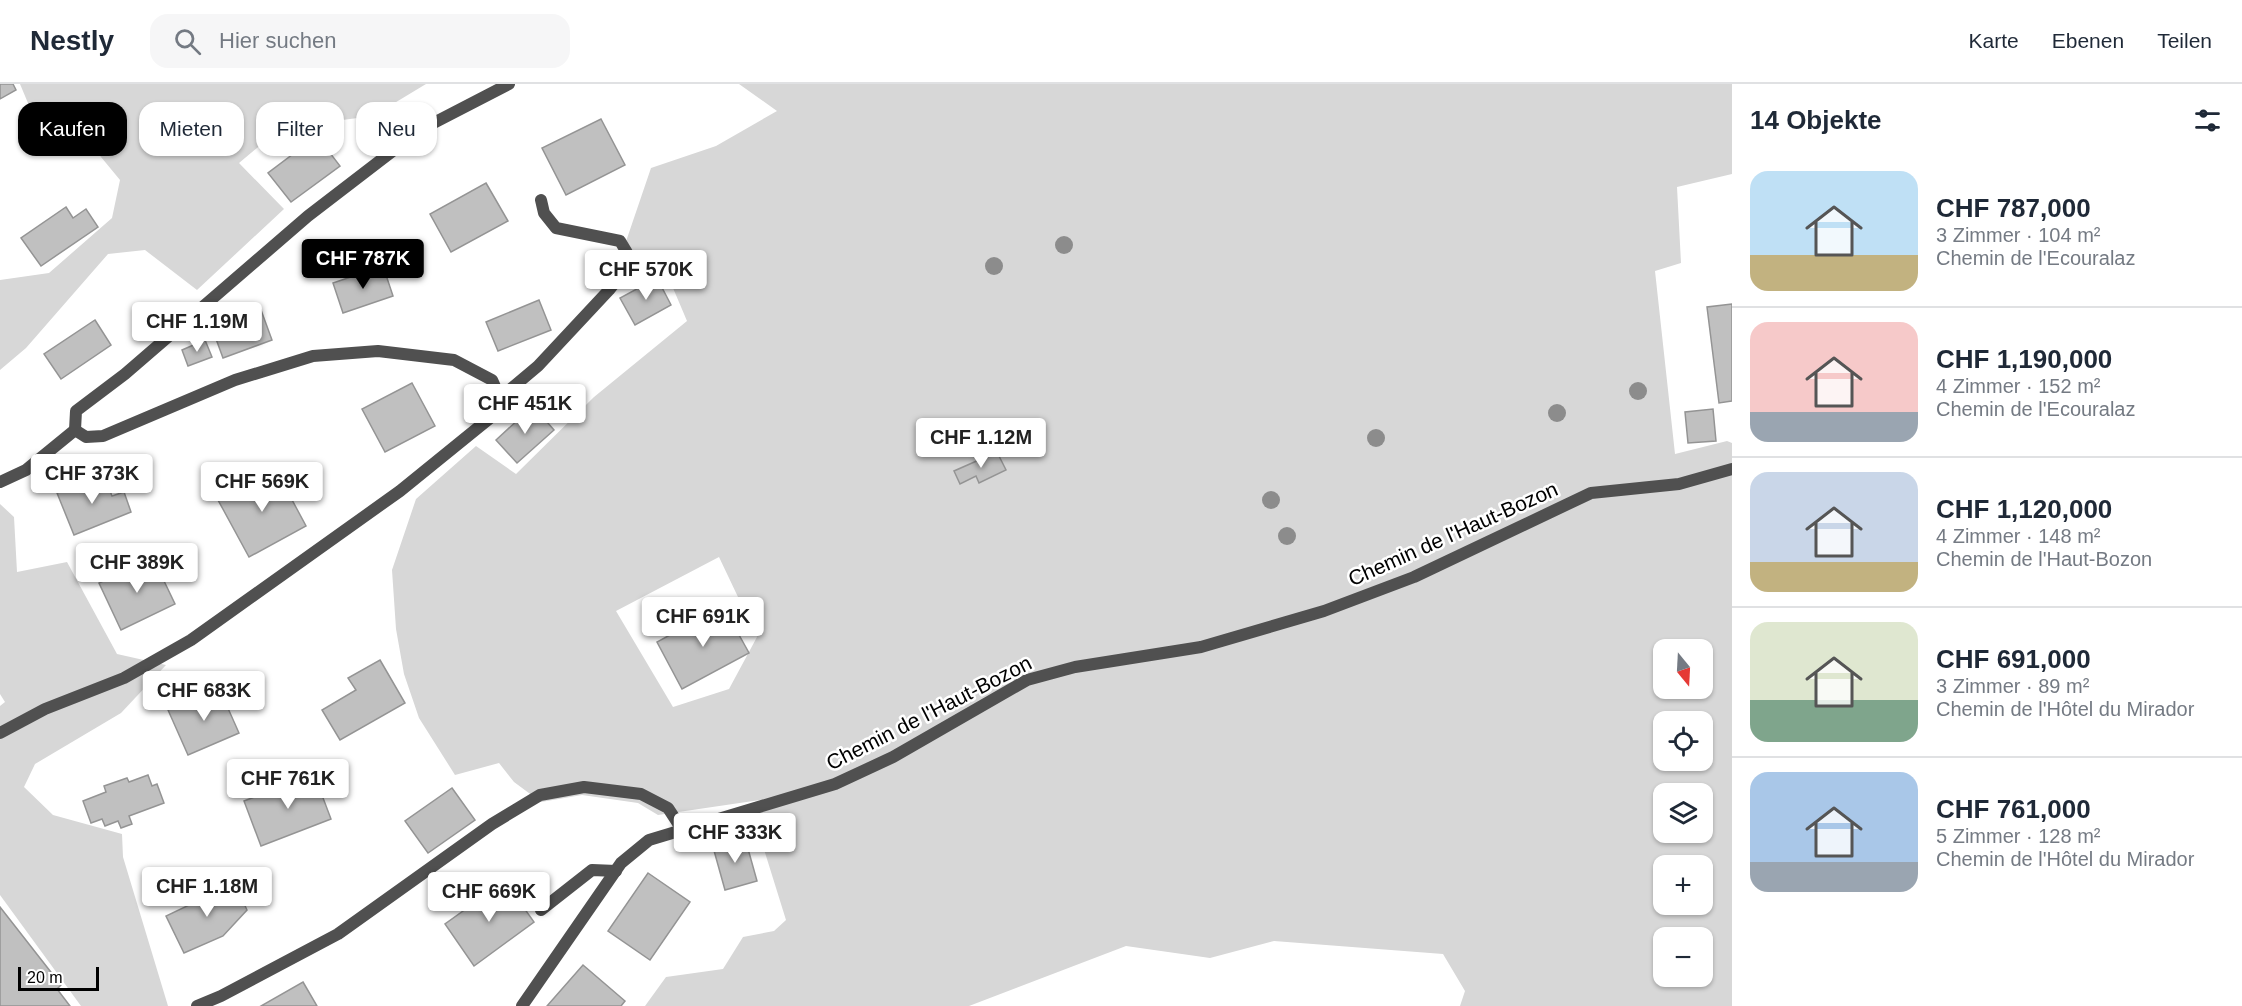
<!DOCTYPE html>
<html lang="de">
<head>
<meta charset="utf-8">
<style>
  body { margin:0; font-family:Arial,sans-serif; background:#f6f6f7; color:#1f2937; height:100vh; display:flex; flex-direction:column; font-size:22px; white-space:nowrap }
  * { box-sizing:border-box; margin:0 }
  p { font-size:20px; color:#747a83 }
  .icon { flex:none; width:33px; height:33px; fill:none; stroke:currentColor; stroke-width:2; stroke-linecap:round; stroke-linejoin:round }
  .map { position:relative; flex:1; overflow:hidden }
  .sheet { display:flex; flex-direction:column; background:#fff; width:510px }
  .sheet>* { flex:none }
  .top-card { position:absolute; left:18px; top:18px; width:570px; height:54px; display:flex; gap:12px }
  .needle { width:39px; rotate:162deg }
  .buttons { position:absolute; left:1653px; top:555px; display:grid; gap:12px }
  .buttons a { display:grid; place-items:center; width:60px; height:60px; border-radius:12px; background:#fff; box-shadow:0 2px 4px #0004; font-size:30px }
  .scale { position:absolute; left:18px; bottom:15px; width:81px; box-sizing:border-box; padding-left:6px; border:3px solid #000; border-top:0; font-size:16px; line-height:21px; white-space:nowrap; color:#000; -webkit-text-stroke:4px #fff; paint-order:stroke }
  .price { position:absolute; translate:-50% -51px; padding:0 14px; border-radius:6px; background:#fff; color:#222; font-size:20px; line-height:39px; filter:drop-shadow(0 2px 3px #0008) }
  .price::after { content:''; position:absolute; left:50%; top:36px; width:18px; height:14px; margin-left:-9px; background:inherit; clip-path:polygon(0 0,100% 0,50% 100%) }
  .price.selected { background:#000; color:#fff }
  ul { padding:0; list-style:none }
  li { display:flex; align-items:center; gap:18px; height:150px; padding:0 18px }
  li+li { border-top:2px solid #e0e1e3 }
  li span { display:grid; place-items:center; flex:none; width:168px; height:120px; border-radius:18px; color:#555 }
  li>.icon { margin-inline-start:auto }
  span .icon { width:72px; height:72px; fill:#fffc; stroke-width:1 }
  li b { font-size:26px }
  h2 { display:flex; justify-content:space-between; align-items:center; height:72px; padding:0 18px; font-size:26px }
  .chip { padding:0 21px; border-radius:18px; background:#fff; box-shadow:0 2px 4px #0004; font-size:21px; line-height:54px }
  .chip.selected { background:#000; color:#fff }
  header { display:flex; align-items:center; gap:36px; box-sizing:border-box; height:84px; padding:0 30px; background:#fff; border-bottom:2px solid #e0e1e3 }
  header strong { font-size:28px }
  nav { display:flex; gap:33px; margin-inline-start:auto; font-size:21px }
  .search { width:420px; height:54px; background:#f6f6f7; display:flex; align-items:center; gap:15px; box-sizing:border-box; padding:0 21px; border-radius:18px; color:#747a83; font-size:22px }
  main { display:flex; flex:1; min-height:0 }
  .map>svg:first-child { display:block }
  .green { fill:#d7d7d7; fill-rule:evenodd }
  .building { fill:#c0c0c0; stroke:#949494; stroke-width:1.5 }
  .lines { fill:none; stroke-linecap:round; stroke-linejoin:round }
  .lane { stroke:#505050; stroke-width:12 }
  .street { stroke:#505050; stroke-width:12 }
  .tree { fill:#8c8c8c }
  .labels { text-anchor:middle; stroke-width:5; stroke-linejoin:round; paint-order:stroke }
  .street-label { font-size:21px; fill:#000; stroke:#fff }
</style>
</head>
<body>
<header>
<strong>Nestly</strong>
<div class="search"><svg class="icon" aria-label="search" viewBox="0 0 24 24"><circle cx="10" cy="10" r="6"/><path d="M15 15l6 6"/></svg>Hier suchen</div>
<nav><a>Karte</a><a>Ebenen</a><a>Teilen</a></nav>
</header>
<main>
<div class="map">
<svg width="1732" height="922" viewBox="0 0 1732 922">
  <rect width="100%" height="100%" fill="#fff"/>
  <g class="green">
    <polygon points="20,0 426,0 373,32 281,44 239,79 284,125 197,206 145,166 108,170 26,264 0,286 0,196 49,189 112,134 120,96 82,50 38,43"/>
    <path d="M739,0H1732V90L1677,103L1681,179L1655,187L1675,370L1727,357L1732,359V922H1460L1465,907L1443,870L1274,857L1210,874L1126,862L969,922H645L666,893L723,885L743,853L774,847L786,836L757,743L760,716L658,731L638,719L582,711L541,718L514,698L499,679L455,691L419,634L404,590L396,545L392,486L416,415L476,362L516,390L594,313L687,237L673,204L659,181L619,178L651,84L716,62L777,27ZM719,473L757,553L729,605L673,623L616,527ZM1664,566H1702V604H1664ZM1664,638H1702V676H1664ZM1664,710H1702V748H1664ZM1664,782H1702V820H1664ZM1664,854H1702V892H1664Z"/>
    <polygon points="0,420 14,433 17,488 67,478 117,570 166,581 121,629 35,680 24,703 53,731 122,750 123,773 168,922 81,922 0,811 0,622 5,618 0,610"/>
  </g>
  <g class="building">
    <polygon points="0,0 13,0 16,6 0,15"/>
    <polygon points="601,35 625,81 566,111 542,64"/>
    <polygon points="317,52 340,82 291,118 268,89"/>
    <polygon points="486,99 508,137 451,168 430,130"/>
    <polygon points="66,123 73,134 86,125 98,143 41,182 21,154"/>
    <polygon points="383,182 393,212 343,229 333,199"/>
    <polygon points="657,194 671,221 635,241 620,214"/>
    <polygon points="539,216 551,246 498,267 486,238"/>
    <polygon points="1732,220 1732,317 1719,319 1707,223"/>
    <polygon points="261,226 272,256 223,274 212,244"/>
    <polygon points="95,236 111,261 61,295 44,270"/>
    <polygon points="205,256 212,273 188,282 182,266"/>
    <polygon points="412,299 435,342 385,368 362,325"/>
    <polygon points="533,322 554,346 517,379 496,356"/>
    <polygon points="1713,325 1716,357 1688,359 1685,328"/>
    <polygon points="997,368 1006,386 979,399 976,392 960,400 954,387"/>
    <polygon points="275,384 306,442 249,473 218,416"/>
    <polygon points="104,391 112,412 124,408 131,428 74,451 57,409"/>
    <polygon points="153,474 175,520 121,546 99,499"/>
    <polygon points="723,522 749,569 682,605 657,558"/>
    <polygon points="380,576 405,619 340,656 322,626 356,606 348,594"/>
    <polygon points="219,604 239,649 188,671 168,626"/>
    <polygon points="314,690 331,735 261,762 244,717"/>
    <polygon points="148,691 152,702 157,700 164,719 129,732 132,740 121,744 118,737 105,742 102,735 91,739 83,717 106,708 104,702 127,694 129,698"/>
    <polygon points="452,704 475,736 428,769 405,737"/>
    <polygon points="745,754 757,797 725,806 713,763"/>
    <polygon points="648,789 690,818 650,876 608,847"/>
    <polygon points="505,797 534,838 474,882 445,840"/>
    <polygon points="235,799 247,826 223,852 184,869 166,832"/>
    <polygon points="0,823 61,901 57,905 70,922 0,922"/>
    <polygon points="583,881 625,917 621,922 547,922"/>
    <polygon points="303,898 317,922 261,922"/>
  </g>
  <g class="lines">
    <g class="lane">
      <polyline points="500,314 538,282 609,206 632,177 620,157 556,144 544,129 541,116"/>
      <polyline points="0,398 26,386 75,346"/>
      <polyline points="541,826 592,786 616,787"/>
    </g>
    <g class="street">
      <polyline points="0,649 45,625 124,594 191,556 400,407 490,334 500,314 492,296 454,276 378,267 313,272 235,296 103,352 86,353 75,346 76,327 125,290 308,132 420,46 509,0"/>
      <polyline points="197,922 221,912 338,850 492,740 540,711 584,703 641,710 668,724 683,747"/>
      <polyline points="522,922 621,779 649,756 835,700 893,673 1027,596 1075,583 1201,563 1324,527 1414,493 1591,409 1679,400 1732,385"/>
    </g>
  </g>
  <g class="tree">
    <circle cx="1064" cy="161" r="9"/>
    <circle cx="994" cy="182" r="9"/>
    <circle cx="1638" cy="307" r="9"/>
    <circle cx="1557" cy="329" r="9"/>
    <circle cx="978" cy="353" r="9"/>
    <circle cx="1376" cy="354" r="9"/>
    <circle cx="1271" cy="416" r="9"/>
    <circle cx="1287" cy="452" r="9"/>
  </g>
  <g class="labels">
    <g class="street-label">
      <text transform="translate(1453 450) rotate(-24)" y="7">Chemin de l'Haut-Bozon</text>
      <text transform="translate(929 629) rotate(-27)" y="7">Chemin de l'Haut-Bozon</text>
    </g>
  </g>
</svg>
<div class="buttons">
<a><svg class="needle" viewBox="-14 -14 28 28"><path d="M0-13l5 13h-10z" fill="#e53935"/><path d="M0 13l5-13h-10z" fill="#747a83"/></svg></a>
<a><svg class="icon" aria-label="locate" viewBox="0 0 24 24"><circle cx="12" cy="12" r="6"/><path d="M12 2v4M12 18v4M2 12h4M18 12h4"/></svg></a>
<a><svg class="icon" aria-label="layers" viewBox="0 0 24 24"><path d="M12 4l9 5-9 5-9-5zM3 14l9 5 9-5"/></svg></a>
<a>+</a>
<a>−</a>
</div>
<div class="scale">20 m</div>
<b class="price selected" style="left:363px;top:206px">CHF 787K</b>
<b class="price" style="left:646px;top:217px">CHF 570K</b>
<b class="price" style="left:197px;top:269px">CHF 1.19M</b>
<b class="price" style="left:525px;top:351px">CHF 451K</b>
<b class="price" style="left:981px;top:385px">CHF 1.12M</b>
<b class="price" style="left:92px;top:421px">CHF 373K</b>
<b class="price" style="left:262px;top:429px">CHF 569K</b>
<b class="price" style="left:137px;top:510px">CHF 389K</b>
<b class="price" style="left:703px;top:564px">CHF 691K</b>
<b class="price" style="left:204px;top:638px">CHF 683K</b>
<b class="price" style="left:288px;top:726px">CHF 761K</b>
<b class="price" style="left:735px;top:780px">CHF 333K</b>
<b class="price" style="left:207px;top:834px">CHF 1.18M</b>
<b class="price" style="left:489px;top:839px">CHF 669K</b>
<div class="top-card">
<a class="chip selected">Kaufen</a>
<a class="chip">Mieten</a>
<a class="chip">Filter</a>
<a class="chip">Neu</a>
</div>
</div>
<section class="sheet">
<h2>14 Objekte<svg class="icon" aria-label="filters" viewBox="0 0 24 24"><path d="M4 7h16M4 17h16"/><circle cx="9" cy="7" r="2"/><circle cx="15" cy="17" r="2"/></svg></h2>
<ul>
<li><span style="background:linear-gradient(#bfe0f5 70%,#c2b280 0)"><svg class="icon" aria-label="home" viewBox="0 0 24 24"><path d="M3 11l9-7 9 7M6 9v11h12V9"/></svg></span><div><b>CHF 787,000</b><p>3 Zimmer · 104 m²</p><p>Chemin de l'Ecouralaz</p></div></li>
<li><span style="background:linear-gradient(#f6c9c9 75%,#9aa5b1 0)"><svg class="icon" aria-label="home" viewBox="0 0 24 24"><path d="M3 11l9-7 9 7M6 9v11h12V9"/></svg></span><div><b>CHF 1,190,000</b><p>4 Zimmer · 152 m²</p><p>Chemin de l'Ecouralaz</p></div></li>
<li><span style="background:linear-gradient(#c9d6e8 75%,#c2b280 0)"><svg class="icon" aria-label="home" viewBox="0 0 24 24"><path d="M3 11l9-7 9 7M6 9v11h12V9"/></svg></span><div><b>CHF 1,120,000</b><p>4 Zimmer · 148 m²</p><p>Chemin de l'Haut-Bozon</p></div></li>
<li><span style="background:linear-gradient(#dfe7d0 65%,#7fa58c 0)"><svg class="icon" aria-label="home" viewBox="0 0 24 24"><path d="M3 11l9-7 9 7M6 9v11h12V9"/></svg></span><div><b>CHF 691,000</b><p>3 Zimmer · 89 m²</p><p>Chemin de l'Hôtel du Mirador</p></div></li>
<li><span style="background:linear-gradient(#a9c7e8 75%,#9aa5b1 0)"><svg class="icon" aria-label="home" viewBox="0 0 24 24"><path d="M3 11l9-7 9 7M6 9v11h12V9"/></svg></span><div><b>CHF 761,000</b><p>5 Zimmer · 128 m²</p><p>Chemin de l'Hôtel du Mirador</p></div></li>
</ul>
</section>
</main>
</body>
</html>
